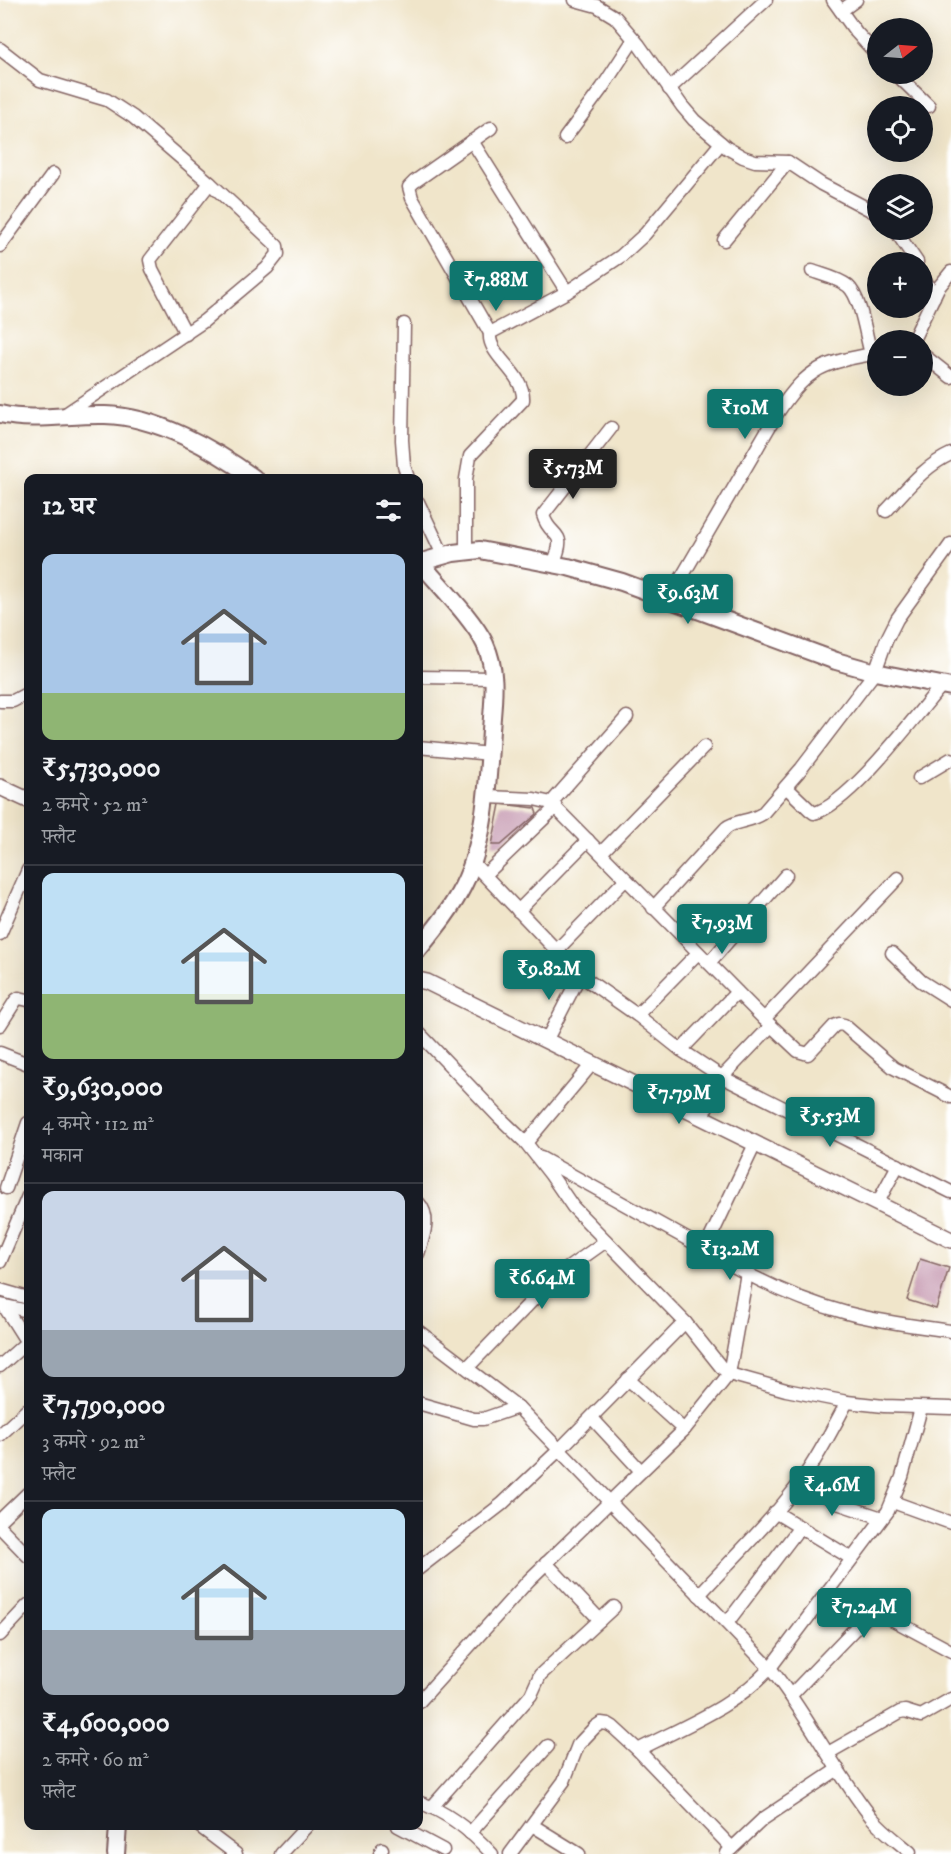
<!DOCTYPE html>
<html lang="hi">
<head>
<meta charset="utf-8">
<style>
  body { margin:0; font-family:"IM FELL DW Pica","Noto Serif Devanagari",serif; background:#20242c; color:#f1f3f6; height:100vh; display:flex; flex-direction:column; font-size:22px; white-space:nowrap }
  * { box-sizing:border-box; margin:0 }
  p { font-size:20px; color:#9ea1a6 }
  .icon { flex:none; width:33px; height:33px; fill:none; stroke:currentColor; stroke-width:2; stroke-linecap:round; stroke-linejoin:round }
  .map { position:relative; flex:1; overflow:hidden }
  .sheet { position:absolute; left:24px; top:474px; width:399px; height:1356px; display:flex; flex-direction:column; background:#171b24; border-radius:12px; box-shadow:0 6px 24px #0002 }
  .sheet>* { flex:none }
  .needle { width:39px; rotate:73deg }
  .fabs { position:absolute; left:867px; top:18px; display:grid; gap:12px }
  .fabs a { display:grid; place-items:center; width:66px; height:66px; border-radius:50%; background:#171b24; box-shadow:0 6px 24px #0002; font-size:30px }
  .price { position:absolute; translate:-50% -51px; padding:0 14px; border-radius:6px; background:#0f766e; color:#fff; font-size:20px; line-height:39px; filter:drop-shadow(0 2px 3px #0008) }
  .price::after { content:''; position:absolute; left:50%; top:36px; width:18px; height:14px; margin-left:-9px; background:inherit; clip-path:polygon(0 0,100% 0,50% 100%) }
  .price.active { background:#222; color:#fff }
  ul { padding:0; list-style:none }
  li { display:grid; align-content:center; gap:12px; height:318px; padding:0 18px }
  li+li { border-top:2px solid #363941 }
  li span { display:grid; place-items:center; height:186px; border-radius:12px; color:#555 }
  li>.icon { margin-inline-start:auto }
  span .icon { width:108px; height:108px; fill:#fffc; stroke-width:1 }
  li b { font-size:26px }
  h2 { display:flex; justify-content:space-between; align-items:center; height:72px; padding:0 18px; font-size:26px }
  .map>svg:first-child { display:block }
  .building { fill:#c69ab1 }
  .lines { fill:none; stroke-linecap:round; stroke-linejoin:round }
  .minor-casing { stroke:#846463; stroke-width:15 }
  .tertiary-casing { stroke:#846463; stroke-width:18 }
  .secondary-casing { stroke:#846463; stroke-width:20 }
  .minor { stroke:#fff; stroke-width:12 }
  .tertiary { stroke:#fff; stroke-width:15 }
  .secondary { stroke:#fff; stroke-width:16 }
</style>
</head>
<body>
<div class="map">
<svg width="951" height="1854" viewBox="0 0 951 1854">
  <rect width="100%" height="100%" fill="#fff"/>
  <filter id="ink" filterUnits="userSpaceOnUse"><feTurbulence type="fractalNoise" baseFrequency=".0167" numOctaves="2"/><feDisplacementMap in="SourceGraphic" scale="12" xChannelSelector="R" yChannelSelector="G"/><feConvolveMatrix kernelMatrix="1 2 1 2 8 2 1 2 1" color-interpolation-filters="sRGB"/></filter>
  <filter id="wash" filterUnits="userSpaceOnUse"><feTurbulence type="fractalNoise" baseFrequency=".008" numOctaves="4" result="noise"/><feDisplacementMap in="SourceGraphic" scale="24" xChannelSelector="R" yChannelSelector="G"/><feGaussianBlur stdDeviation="1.35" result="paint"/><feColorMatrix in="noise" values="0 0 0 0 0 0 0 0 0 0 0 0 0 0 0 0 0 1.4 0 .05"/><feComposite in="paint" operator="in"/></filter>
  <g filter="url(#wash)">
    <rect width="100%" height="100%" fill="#f0e5ca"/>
    <g id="blocks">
      <g class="building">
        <polygon points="500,804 535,808 537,814 501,845 492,845"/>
        <polygon points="920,1259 949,1268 936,1309 907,1300"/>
      </g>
    </g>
  </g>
  <g filter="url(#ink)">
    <use href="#blocks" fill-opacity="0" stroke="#846463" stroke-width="1.5"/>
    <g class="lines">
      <g class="minor-casing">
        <g id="minor">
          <polyline points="575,0 597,6 615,17 639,45 682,106 694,120 727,148 743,157 755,161 788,162 821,184 878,214"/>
          <polyline points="833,0 856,32 878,56"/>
          <polyline points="841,11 856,0"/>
          <polyline points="0,49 40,80 107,100 133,117 210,183 271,240 277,246 278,254 267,268 204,321 64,415"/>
          <polyline points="896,74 929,106"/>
          <polyline points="669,89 766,0"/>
          <polyline points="565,138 602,88 634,39"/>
          <polyline points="472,141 567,292"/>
          <polyline points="895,230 917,262"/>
          <polyline points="724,240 788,162"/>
          <polyline points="0,246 53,174"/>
          <path d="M812,271C823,275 838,278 848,286C861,297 866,337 871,354"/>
          <polyline points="922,274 934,297"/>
          <polyline points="404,324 402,440 404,466 408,478"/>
          <polyline points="490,333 412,198 409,187 414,182 491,128"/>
          <polyline points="186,334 152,269 150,260 210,183"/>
          <polyline points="913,340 938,288 951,272"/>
          <polyline points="922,354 951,377"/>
          <polyline points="418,502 443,555"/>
          <path d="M886,511C906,490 924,466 951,454"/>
          <path d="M466,551V479L470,456L523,400C525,373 487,356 490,333L567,292L621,256L645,234L721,143"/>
          <path d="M553,564C569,528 550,540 543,515L611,428"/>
          <path d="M669,599L778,412C810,365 824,363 878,353"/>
          <polyline points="418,677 494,678"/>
          <polyline points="0,701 13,701 28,693"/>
          <polyline points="418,747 490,754"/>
          <polyline points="919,778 951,759"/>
          <path d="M786,787L810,810L814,813C849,805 916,715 942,685"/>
          <polyline points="487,797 534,799 551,803 764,1019 798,1051 808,1054 834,1026 839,1024 844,1025 894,1068 951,1097"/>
          <polyline points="551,803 627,717"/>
          <polyline points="601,853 704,747"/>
          <polyline points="471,861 580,975 637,1015 681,1050 722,1077 951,1192"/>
          <polyline points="485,875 556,807"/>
          <path d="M653,908L726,828C736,820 750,822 762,814L801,769L875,672L886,641L897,619L951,544"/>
          <polyline points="518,911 588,840"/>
          <polyline points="0,934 28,870"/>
          <polyline points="556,951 625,880"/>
          <polyline points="892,953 921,981 951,1000"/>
          <polyline points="709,963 786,875"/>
          <polyline points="637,1015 698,953"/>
          <polyline points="764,1019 898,878"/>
          <polyline points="0,1025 16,1000 19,998 28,1000"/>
          <polyline points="418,1032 499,1117 526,1143 551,1175 573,1207 685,1322 721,1367 729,1374 786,1390 847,1402 884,1406 951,1408"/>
          <polyline points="546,1041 580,975"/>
          <polyline points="681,1050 737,992"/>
          <polyline points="0,1053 28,1064"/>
          <polyline points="701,1118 722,1077 771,1026"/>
          <polyline points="526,1143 592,1064"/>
          <path d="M541,1158L705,1249C747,1276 798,1300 847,1313C881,1322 916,1326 951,1331"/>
          <polyline points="6,1188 28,1123"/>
          <path d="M418,1202C432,1217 423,1237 418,1254"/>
          <polyline points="877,1204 898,1165"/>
          <polyline points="705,1249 755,1144"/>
          <polyline points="0,1262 28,1196"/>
          <polyline points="0,1290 28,1298"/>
          <polyline points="1,1305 28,1311"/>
          <polyline points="4,1306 28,1344"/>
          <path d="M418,1331L518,1407L770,1668C808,1715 834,1771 872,1818C883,1831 897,1841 910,1852"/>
          <polyline points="0,1366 27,1342"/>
          <polyline points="468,1367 554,1278 606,1241"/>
          <polyline points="628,1379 684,1430"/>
          <polyline points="418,1403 474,1419 483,1419 518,1407"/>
          <polyline points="592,1418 641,1471"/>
          <polyline points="0,1435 28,1409"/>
          <polyline points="802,1480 837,1503 882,1518"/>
          <polyline points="893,1502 951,1523"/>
          <polyline points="775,1512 851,1558"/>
          <polyline points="0,1520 28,1493"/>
          <polyline points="0,1527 28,1556"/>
          <polyline points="546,1563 600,1620"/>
          <polyline points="418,1569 502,1504 559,1450 685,1322"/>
          <path d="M699,1595C734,1557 773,1520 803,1478C820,1454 833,1428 847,1402"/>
          <polyline points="727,1623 800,1527"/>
          <polyline points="0,1635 28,1605"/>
          <polyline points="791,1695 869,1614 875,1613 884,1615 951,1651"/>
          <polyline points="418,1703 529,1580 684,1430 729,1374 747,1273"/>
          <path d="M638,1750C684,1726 735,1707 770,1668L888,1511L902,1477L921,1408"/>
          <polyline points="828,1753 900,1712 905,1711 921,1716 951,1699"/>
          <path d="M418,1802C448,1812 471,1831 492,1854"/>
          <polyline points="432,1807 531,1695 540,1675 614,1607"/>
          <polyline points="532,1825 579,1854"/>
          <polyline points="199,1826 236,1854"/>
          <polyline points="398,1826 443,1850"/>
          <polyline points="470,1833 548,1746"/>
          <polyline points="727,1853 763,1819 838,1769"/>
          <polyline points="281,1854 307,1826"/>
          <polyline points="380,1854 382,1849"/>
          <polyline points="510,1854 564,1781 578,1745 595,1727 601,1723 608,1724 613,1727 638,1750 732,1848"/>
        </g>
      </g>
      <g class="tertiary-casing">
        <g id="tertiary">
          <polyline points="0,787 28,800"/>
          <polyline points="418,980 427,982 951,1240"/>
        </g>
      </g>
      <g class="secondary-casing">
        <g id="secondary">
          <path d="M0,414C34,422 69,414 105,415C156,416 214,449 254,478"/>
          <polyline points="418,563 453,553 480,550 568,567 622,582 836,661 875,672 951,687"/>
          <path d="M418,950C435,929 451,910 463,886C486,840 488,780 491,730C493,701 498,672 485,644C473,619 439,585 420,562"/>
          <polyline points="116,1854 118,1826"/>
        </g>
      </g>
      <use href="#minor" class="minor"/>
      <use href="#tertiary" class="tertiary"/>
      <use href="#secondary" class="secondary"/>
    </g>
  </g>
</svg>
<div class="fabs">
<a><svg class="needle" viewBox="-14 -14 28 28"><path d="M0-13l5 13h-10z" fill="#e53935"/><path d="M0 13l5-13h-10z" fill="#9ea1a6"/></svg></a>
<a><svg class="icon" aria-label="locate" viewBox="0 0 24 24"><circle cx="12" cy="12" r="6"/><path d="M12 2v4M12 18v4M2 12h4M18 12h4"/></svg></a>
<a><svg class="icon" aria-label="layers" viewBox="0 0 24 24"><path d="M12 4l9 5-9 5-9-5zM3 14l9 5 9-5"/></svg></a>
<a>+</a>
<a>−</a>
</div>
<b class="price" style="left:496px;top:312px">₹7.88M</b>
<b class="price" style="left:745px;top:440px">₹10M</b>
<b class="price active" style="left:573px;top:500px">₹5.73M</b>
<b class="price" style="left:688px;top:625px">₹9.63M</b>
<b class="price" style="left:722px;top:955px">₹7.93M</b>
<b class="price" style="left:549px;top:1001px">₹9.82M</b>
<b class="price" style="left:679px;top:1125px">₹7.79M</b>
<b class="price" style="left:830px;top:1148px">₹5.53M</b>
<b class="price" style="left:730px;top:1281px">₹13.2M</b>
<b class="price" style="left:542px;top:1310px">₹6.64M</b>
<b class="price" style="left:832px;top:1517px">₹4.6M</b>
<b class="price" style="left:864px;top:1639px">₹7.24M</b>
<section class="sheet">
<h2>12 घर<svg class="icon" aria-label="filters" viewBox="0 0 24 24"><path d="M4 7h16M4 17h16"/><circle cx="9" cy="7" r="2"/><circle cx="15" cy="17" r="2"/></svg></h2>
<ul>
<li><span style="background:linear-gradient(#a9c7e8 75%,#8fb573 0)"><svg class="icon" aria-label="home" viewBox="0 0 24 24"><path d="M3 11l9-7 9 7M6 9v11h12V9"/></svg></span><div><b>₹5,730,000</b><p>2 कमरे · 52 m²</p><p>फ़्लैट</p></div></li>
<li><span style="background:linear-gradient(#bfe0f5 65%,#8fb573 0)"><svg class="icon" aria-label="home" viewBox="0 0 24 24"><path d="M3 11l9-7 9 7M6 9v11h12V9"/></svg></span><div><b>₹9,630,000</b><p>4 कमरे · 112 m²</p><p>मकान</p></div></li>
<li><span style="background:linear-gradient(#c9d6e8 75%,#9aa5b1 0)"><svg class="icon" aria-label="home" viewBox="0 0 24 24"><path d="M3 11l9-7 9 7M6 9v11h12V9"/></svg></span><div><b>₹7,790,000</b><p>3 कमरे · 92 m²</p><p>फ़्लैट</p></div></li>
<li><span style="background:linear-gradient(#bfe0f5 65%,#9aa5b1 0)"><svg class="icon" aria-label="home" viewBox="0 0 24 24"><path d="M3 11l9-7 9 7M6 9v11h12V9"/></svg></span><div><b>₹4,600,000</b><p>2 कमरे · 60 m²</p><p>फ़्लैट</p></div></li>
</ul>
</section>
</div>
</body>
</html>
